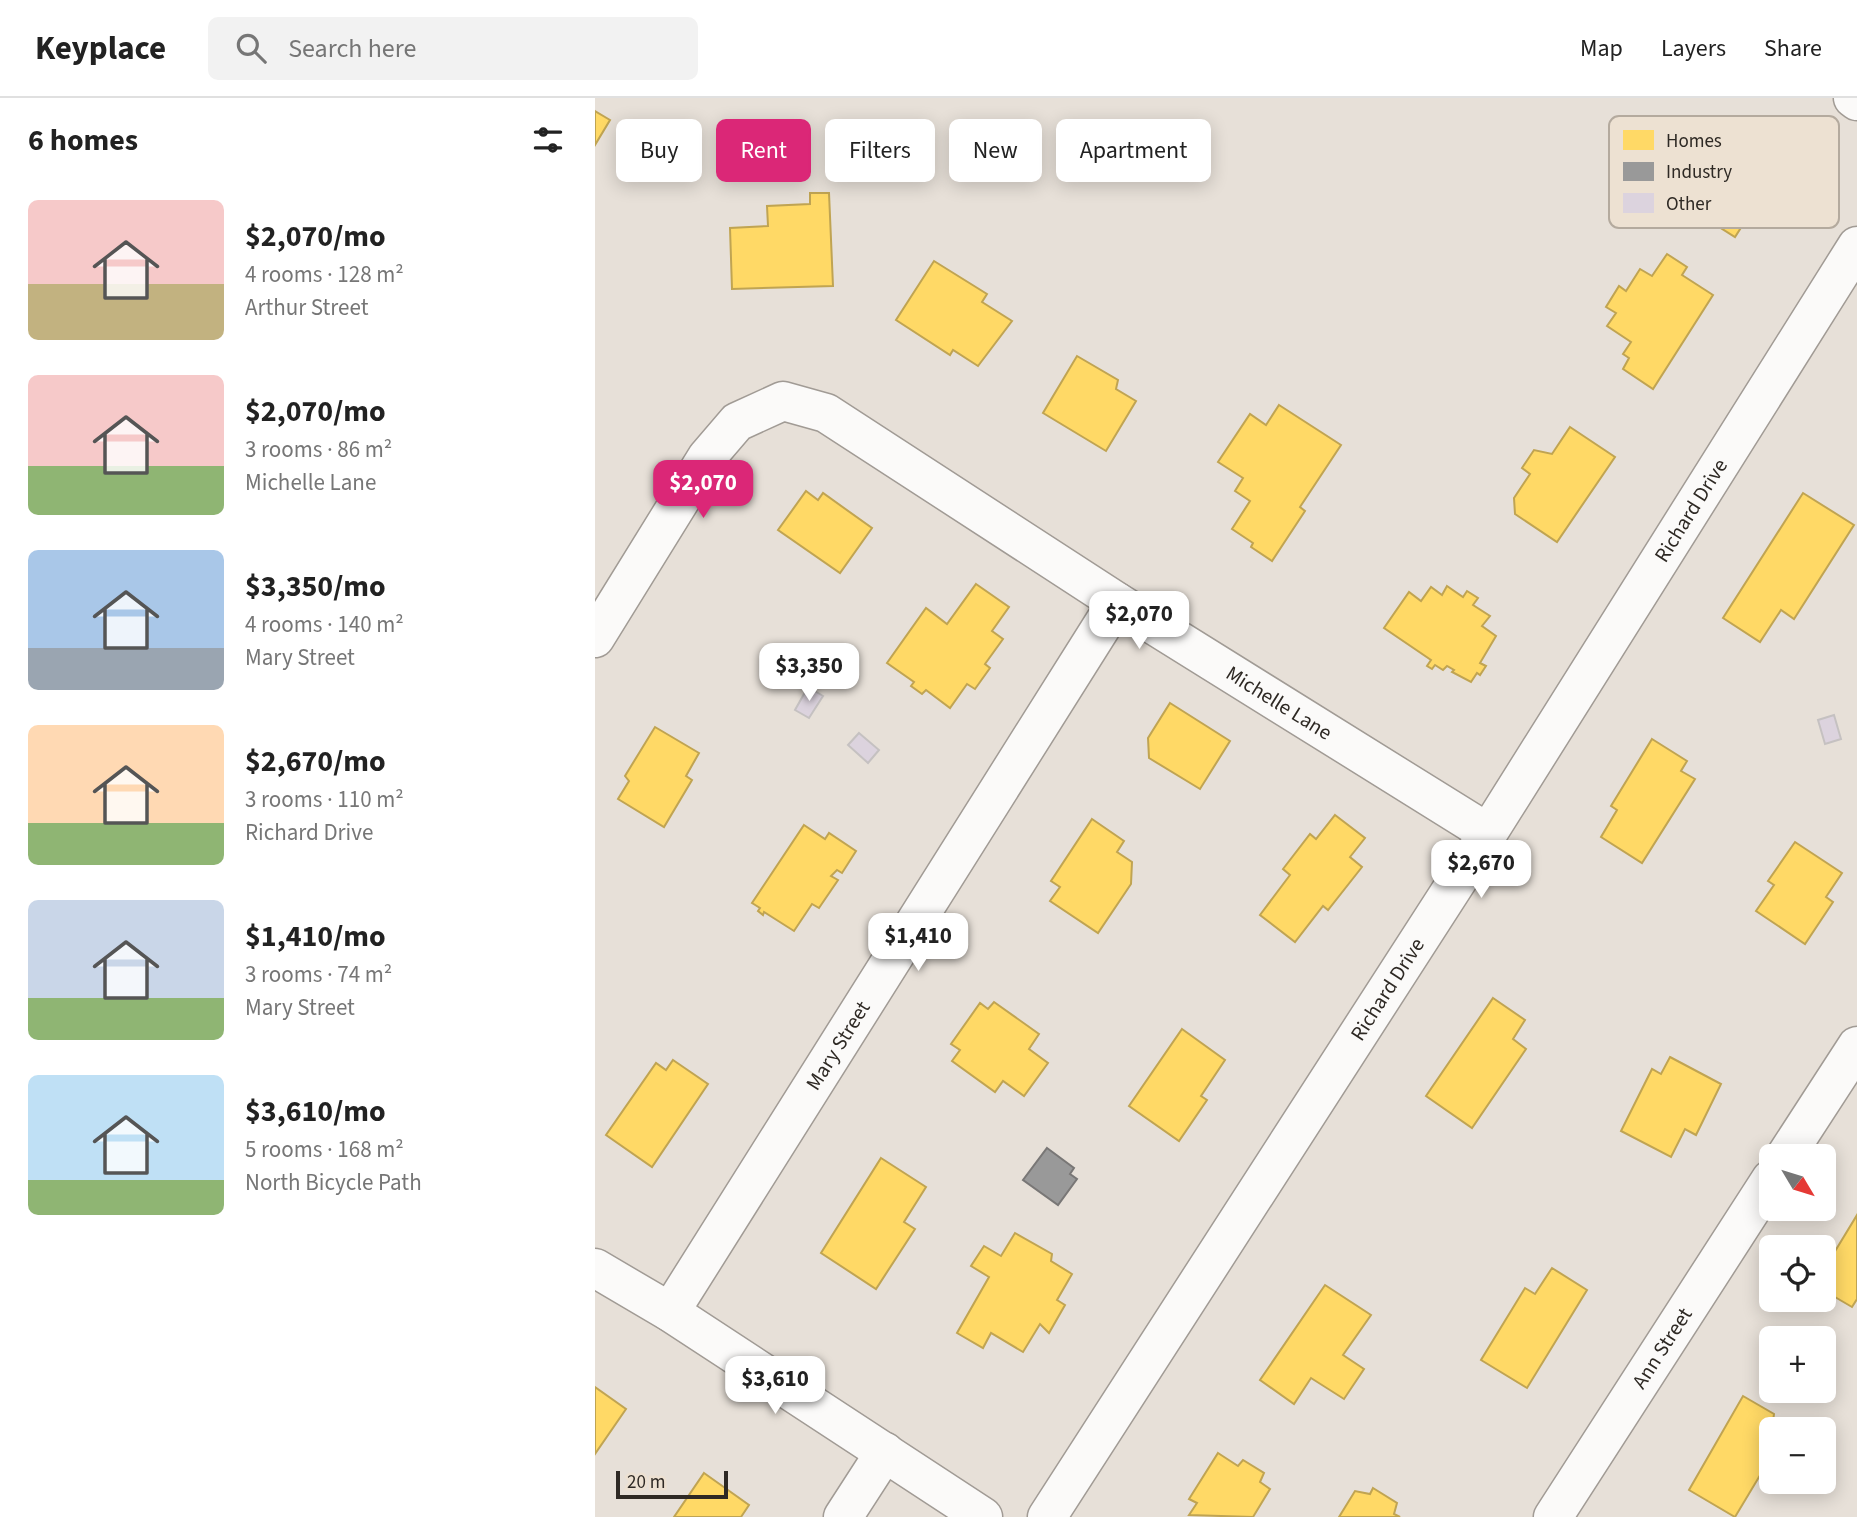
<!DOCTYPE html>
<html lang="en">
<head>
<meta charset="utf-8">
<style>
  body { margin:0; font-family:"Source Sans 3",sans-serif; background:#f2f2f2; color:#222; height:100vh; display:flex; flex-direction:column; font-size:26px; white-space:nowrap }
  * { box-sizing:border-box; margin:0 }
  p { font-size:23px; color:#767676 }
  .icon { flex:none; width:38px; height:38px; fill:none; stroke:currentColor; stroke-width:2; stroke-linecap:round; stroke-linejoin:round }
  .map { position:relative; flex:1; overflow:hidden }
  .drawer { display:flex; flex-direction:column; background:#fff; width:595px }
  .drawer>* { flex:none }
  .banner { position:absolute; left:21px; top:21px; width:665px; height:63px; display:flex; gap:14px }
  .needle { width:46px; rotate:128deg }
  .controls { position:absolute; left:1164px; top:1046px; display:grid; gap:14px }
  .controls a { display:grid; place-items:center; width:77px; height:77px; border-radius:10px; background:#fff; box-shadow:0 4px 18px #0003; font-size:35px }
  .scale { position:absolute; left:21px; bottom:18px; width:112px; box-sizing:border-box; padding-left:7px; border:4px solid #2e2924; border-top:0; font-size:19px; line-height:24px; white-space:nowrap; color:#2e2924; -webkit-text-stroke:5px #ede1d2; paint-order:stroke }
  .price { position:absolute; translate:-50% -60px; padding:0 16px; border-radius:14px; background:#fff; color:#222; font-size:23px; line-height:46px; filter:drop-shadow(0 2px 4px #0008) }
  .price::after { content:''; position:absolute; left:50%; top:42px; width:21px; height:16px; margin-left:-10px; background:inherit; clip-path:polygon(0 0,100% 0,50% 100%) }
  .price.on { background:#db2777; color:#fff }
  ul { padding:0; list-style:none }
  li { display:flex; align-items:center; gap:21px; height:175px; padding:0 28px }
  li span { display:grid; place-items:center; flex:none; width:196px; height:140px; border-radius:10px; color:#555 }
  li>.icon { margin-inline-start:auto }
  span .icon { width:84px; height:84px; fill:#fffc; stroke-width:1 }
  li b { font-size:30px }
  h2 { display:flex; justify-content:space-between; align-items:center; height:84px; padding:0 28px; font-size:30px }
  .pill { padding:0 24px; border-radius:10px; background:#fff; box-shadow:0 4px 18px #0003; font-size:24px; line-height:63px }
  .pill.on { background:#db2777; color:#fff }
  header { display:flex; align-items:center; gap:42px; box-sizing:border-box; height:98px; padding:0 35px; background:#fff; border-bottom:2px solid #e0e0e0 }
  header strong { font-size:33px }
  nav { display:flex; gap:38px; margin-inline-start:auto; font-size:24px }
  .search { width:490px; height:63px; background:#f2f2f2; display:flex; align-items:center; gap:18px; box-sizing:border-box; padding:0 24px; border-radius:10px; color:#767676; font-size:26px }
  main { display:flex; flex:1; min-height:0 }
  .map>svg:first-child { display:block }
  .homes { fill:#ffd966; stroke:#c0a452; stroke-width:2 }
  .industry { fill:#999; stroke:#797776; stroke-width:2 }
  .building { fill:#dcd3de; stroke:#c5c1c1; stroke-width:2 }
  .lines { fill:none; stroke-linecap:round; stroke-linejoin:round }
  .street-casing { stroke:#a19b95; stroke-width:41 }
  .secondary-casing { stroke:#a19b95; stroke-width:41 }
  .street { stroke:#fbfaf9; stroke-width:38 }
  .secondary { stroke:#fbfaf9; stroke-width:38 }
  .labels { text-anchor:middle; stroke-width:7; stroke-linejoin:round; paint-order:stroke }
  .street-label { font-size:21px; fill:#2e2924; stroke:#ede1d2 }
  .key { fill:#ede1d2; stroke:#b4aa9e; stroke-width:2 }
  .key-label { font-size:19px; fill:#2e2924 }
</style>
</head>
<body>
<header>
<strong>Keyplace</strong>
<div class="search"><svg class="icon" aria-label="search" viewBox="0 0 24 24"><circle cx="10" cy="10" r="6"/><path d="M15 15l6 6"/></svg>Search here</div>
<nav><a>Map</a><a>Layers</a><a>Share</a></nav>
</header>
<main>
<section class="drawer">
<h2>6 homes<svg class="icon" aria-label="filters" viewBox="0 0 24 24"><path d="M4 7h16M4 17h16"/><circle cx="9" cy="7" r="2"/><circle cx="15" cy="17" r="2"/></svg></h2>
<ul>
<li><span style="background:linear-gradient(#f6c9c9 60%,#c2b280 0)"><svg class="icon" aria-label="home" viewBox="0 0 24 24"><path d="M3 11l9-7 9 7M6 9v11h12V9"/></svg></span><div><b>$2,070/mo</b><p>4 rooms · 128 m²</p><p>Arthur Street</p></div></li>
<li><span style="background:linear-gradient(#f6c9c9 65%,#8fb573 0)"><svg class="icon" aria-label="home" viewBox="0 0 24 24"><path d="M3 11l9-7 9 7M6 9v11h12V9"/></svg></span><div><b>$2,070/mo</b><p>3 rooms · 86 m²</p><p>Michelle Lane</p></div></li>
<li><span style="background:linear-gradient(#a9c7e8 70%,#9aa5b1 0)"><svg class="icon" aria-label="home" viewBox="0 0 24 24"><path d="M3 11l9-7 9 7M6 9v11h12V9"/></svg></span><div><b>$3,350/mo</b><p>4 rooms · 140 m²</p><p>Mary Street</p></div></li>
<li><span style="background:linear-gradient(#ffd9b3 70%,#8fb573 0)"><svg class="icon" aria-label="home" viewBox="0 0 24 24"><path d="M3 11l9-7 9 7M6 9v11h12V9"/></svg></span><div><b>$2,670/mo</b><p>3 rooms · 110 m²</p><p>Richard Drive</p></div></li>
<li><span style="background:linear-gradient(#c9d6e8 70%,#8fb573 0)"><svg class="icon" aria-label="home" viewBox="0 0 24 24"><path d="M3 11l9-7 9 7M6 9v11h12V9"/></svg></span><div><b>$1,410/mo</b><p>3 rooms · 74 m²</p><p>Mary Street</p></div></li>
<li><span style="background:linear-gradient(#bfe0f5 75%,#8fb573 0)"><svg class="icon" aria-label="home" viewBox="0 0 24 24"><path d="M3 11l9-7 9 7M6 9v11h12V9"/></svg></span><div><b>$3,610/mo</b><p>5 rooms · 168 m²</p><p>North Bicycle Path</p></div></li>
</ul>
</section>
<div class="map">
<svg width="1262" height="1419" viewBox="0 0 1262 1419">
  <rect width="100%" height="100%" fill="#e7e0d8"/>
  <g class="homes">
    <polygon points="0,13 15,22 0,47"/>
    <polygon points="1137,25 1154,36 1159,28 1190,47 1160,94 1166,98 1140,139 1091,108 1100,96 1079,83 1100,50 1115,60"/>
    <polygon points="215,95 234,95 238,188 137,191 135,130 173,128 172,108 215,106"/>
    <polygon points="1072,156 1092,169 1087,177 1118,197 1058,291 1028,271 1034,260 1028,256 1036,244 1012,228 1021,215 1011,209 1024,188 1031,193 1045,171 1057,178"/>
    <polygon points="339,163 392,196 387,204 417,223 383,268 358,252 355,257 301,222"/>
    <polygon points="482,258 523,282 521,291 541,303 511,353 448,315"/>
    <polygon points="684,307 746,347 705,409 710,413 677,463 656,449 658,445 637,431 655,403 640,393 648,380 623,364 655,316 671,327"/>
    <polygon points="975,329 1020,359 962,444 920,416 919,400 935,376 927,370 939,352 957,356"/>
    <polygon points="211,393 223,402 228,395 277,430 245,475 183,432"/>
    <polygon points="1208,395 1259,427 1199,521 1186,512 1165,544 1128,520"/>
    <polygon points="381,486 414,509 397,533 408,541 390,566 395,570 380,591 372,586 355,610 331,592 327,596 316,588 319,584 292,565 331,510 352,526"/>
    <polygon points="852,488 868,499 872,493 883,500 878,507 895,518 887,528 901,538 885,565 891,568 885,577 882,575 876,584 857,574 859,572 852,568 848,572 840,567 837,571 832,568 836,562 789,530 814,494 826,503 836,489 847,497"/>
    <polygon points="575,605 635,643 605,691 554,660 553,640"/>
    <polygon points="60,629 104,655 91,678 97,682 69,729 23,701 34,683 30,678"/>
    <polygon points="1057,641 1092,663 1086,673 1100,681 1047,765 1006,739 1022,712 1016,708"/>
    <polygon points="740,717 770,740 755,759 767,769 733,812 728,808 700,844 665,817 695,777 688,771 715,736 721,741"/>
    <polygon points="497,721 529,743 522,754 537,764 536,786 503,835 455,803 465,789 456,783"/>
    <polygon points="209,727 230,741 234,735 261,753 247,775 242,772 236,778 243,782 224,810 217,806 199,833 169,814 168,817 163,813 165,810 157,805"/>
    <polygon points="1200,744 1247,775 1231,799 1238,804 1210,846 1161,813 1179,787 1173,783"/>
    <polygon points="898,900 930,922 918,941 931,951 877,1030 831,998"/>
    <polygon points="399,904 444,936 434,951 453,965 429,998 408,983 400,994 357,963 365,952 356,946 385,905 393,911"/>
    <polygon points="587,931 630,962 606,998 612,1002 584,1043 534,1008"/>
    <polygon points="1075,959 1126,986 1101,1037 1090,1031 1076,1059 1026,1033 1057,971 1066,976"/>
    <polygon points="78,962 113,986 57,1069 11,1037 61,965 71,972"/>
    <polygon points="286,1060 331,1089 309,1124 320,1131 281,1191 226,1155"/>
    <polygon points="1262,1117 1262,1201 1257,1209 1228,1192 1228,1173"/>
    <polygon points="420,1135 457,1156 456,1163 477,1176 462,1202 470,1207 454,1235 445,1226 428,1254 396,1235 388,1250 362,1235 394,1179 376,1168 389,1148 406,1158"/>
    <polygon points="957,1170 992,1192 932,1290 886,1262 930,1190 940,1196"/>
    <polygon points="730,1187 776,1217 748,1257 769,1271 749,1301 716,1280 699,1306 665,1282"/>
    <polygon points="0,1289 31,1311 0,1356"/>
    <polygon points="1148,1298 1179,1316 1177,1331 1179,1332 1176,1332 1176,1359 1140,1419 1094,1392"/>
    <polygon points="623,1355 643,1368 648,1362 669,1375 665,1384 675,1391 658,1419 594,1417 602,1405 594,1401"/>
    <polygon points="109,1375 154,1407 146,1419 79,1419"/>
    <polygon points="778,1390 802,1405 799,1416 805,1419 744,1419 760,1393 775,1396"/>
  </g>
  <polygon class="industry" points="452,1050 479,1070 475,1076 482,1081 463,1107 428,1082"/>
  <g class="building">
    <polygon points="213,589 228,598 214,620 200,612"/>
    <polygon points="1239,617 1246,641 1230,646 1223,622"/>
    <polygon points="264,635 284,652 273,665 253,647"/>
  </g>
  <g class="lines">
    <g class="street-casing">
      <g id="street">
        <path id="s1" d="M0,540L112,359L142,324L188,303L231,315L522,504L893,735"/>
        <polyline points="1190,1059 1262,948"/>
        <path id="s2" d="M75,1214L522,504"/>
        <polyline points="248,1419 290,1354"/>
        <path id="s3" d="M452,1419L893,735L1262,148"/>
        <path id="s4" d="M958,1419L1176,1081"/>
      </g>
    </g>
    <g class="secondary-casing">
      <g id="secondary">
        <polyline points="1258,0 1262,3"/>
        <polyline points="0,1170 75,1214 388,1419"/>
      </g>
    </g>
    <use href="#street" class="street"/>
    <use href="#secondary" class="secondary"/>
  </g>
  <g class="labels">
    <g class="street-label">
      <text dy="7" stroke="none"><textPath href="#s3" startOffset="1195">Richard Drive</textPath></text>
      <text dy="7" stroke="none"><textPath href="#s1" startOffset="892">Michelle Lane</textPath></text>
      <text dy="7" stroke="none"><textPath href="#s3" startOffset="628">Richard Drive</textPath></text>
      <text dy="7" stroke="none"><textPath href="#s2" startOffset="315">Mary Street</textPath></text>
      <text dy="7" stroke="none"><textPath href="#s4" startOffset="201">Ann Street</textPath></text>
    </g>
  </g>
  <rect x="1014" y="18" width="230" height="112" rx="10" class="key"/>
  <rect x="1028" y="32" width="31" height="20" fill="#ffd966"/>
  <rect x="1028" y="64" width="31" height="19" fill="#999"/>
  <rect x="1028" y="95" width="31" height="20" fill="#dcd3de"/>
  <g class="key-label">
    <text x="1071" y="49">Homes</text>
    <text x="1071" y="80">Industry</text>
    <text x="1071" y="112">Other</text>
  </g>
</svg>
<div class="controls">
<a><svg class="needle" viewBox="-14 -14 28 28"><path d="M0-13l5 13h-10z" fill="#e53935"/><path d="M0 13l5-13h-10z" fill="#767676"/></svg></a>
<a><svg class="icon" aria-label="locate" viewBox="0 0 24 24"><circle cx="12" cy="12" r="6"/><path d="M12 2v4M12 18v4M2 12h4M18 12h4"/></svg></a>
<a>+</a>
<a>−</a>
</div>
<div class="scale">20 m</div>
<b class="price on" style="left:108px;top:422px">$2,070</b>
<b class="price" style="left:544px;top:553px">$2,070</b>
<b class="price" style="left:214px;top:605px">$3,350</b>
<b class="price" style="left:886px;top:802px">$2,670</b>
<b class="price" style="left:323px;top:875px">$1,410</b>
<b class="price" style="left:180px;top:1318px">$3,610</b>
<div class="banner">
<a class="pill">Buy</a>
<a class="pill on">Rent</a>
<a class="pill">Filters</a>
<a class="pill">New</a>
<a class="pill">Apartment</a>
</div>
</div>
</main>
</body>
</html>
